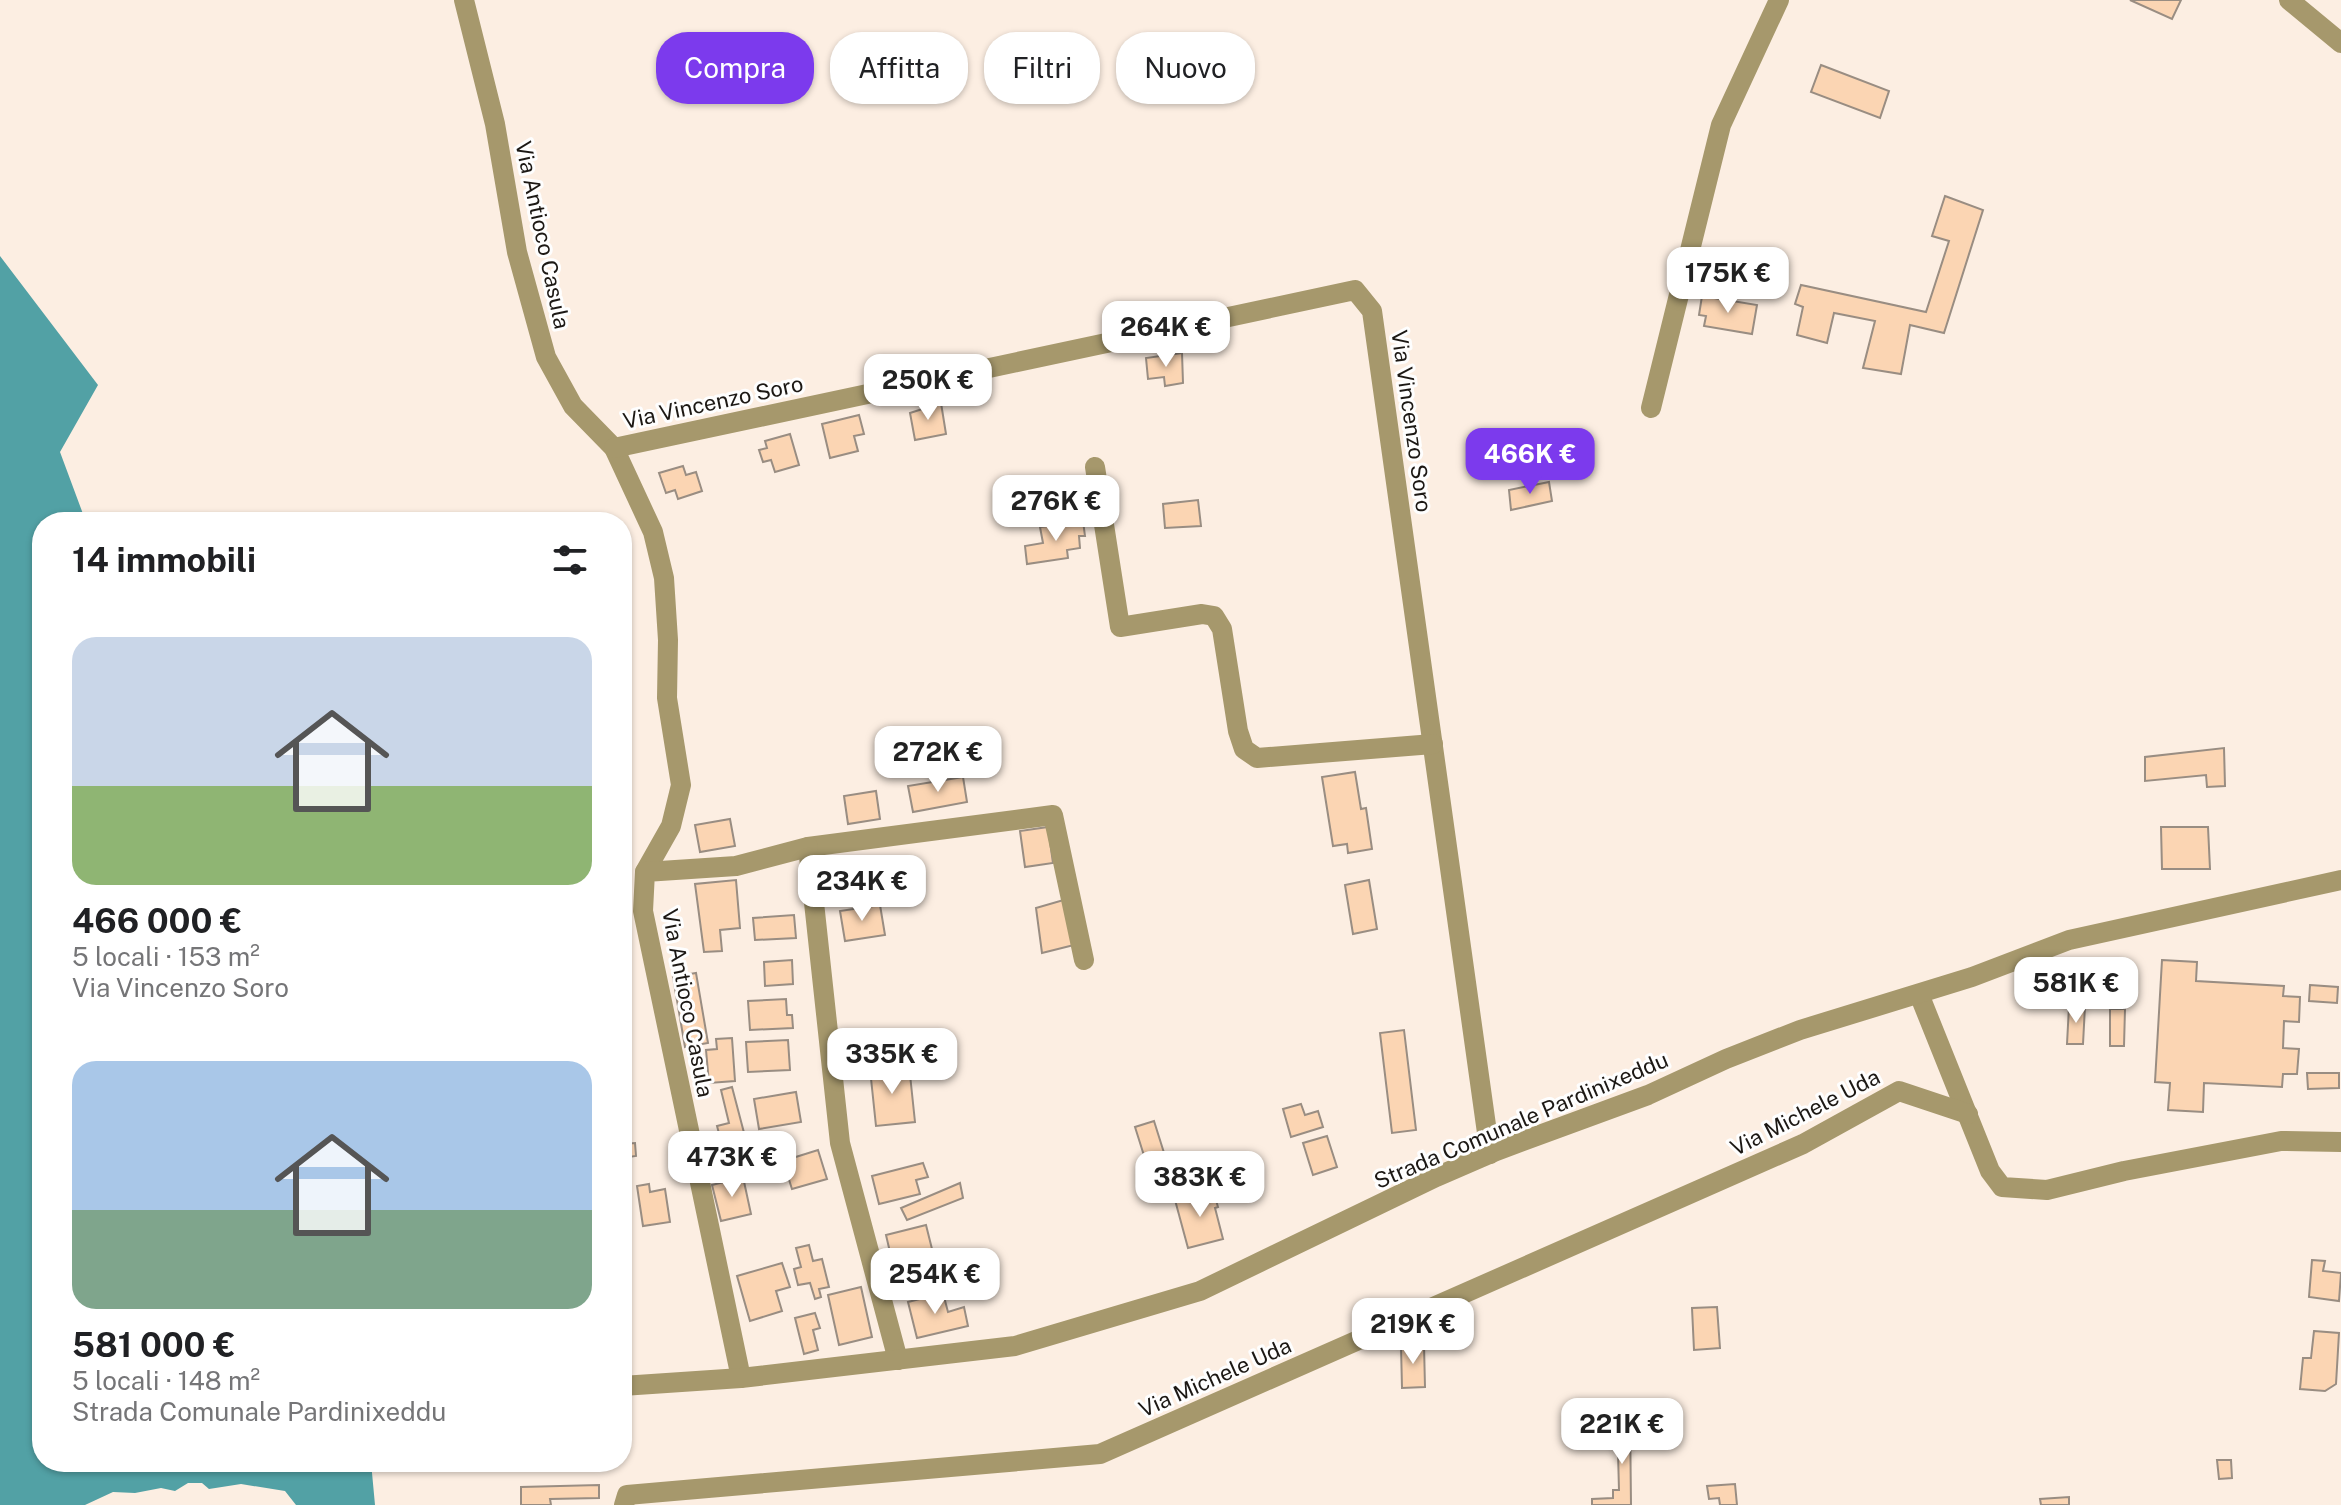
<!DOCTYPE html>
<html lang="it">
<head>
<meta charset="utf-8">
<style>
  body { margin:0; font-family:"Public Sans",sans-serif; background:#f2f2f2; color:#202124; height:100vh; display:flex; flex-direction:column; font-size:30px; white-space:nowrap }
  * { box-sizing:border-box; margin:0 }
  p { font-size:26px; color:#757577 }
  .icon { flex:none; width:44px; height:44px; fill:none; stroke:currentColor; stroke-width:2; stroke-linecap:round; stroke-linejoin:round }
  .map { position:relative; flex:1; overflow:hidden }
  .panel { position:absolute; left:32px; top:512px; width:600px; height:960px; display:flex; flex-direction:column; background:#fff; border-radius:32px; box-shadow:0 2px 6px #0004 }
  .panel>* { flex:none }
  .guide { position:absolute; left:656px; top:32px; width:760px; height:72px; display:flex; gap:16px }
  .price { position:absolute; translate:-50% -68px; padding:0 18px; border-radius:16px; background:#fff; color:#222; font-size:26px; line-height:52px; filter:drop-shadow(0 2px 4px #0008) }
  .price::after { content:''; position:absolute; left:50%; top:48px; width:24px; height:18px; margin-left:-12px; background:inherit; clip-path:polygon(0 0,100% 0,50% 100%) }
  .price.active { background:#7c3aed; color:#fff }
  ul { padding:0; list-style:none }
  li { display:grid; align-content:center; gap:16px; height:424px; padding:0 40px }
  li span { display:grid; place-items:center; height:248px; border-radius:24px; color:#555 }
  li>.icon { margin-inline-start:auto }
  span .icon { width:144px; height:144px; fill:#fffc; stroke-width:1 }
  li b { font-size:34px }
  h2 { display:flex; justify-content:space-between; align-items:center; height:96px; padding:0 40px; font-size:34px }
  .tag { padding:0 28px; border-radius:32px; background:#fff; box-shadow:0 2px 6px #0004; font-size:28px; line-height:72px }
  .tag.active { background:#7c3aed; color:#fff }
  .map>svg:first-child { display:block }
  .water { fill:#52a1a5 }
  .building { fill:#fbd5b3; stroke:#998d82; stroke-width:2 }
  .lines { fill:none; stroke-linecap:round; stroke-linejoin:round }
  .street { stroke:#a6986c; stroke-width:20 }
  .labels { text-anchor:middle; stroke-width:6; stroke-linejoin:round; paint-order:stroke }
  .street-label { font-size:22px; fill:#1c1814; stroke:#fefefe }
</style>
</head>
<body>
<div class="map">
<svg width="2341" height="1505" viewBox="0 0 2341 1505">
  <rect width="100%" height="100%" fill="#fceee2"/>
  <polygon class="water" points="0,256 98,385 60,452 86,522 42,522 42,1462 371,1462 375,1505 296,1505 285,1491 241,1484 209,1489 202,1483 188,1483 175,1491 161,1488 135,1493 113,1492 85,1505 0,1505"/>
  <g class="building">
    <polygon points="2130,0 2181,0 2172,19"/>
    <polygon points="1821,65 1889,91 1880,118 1811,92"/>
    <polygon points="1945,196 1983,210 1944,333 1910,325 1901,374 1863,368 1875,321 1834,313 1827,343 1797,335 1803,307 1795,304 1801,285 1926,312 1949,241 1932,236"/>
    <polygon points="1702,296 1757,305 1752,334 1704,326 1706,316 1699,315"/>
    <polygon points="1182,353 1183,383 1165,386 1164,377 1148,379 1146,358"/>
    <polygon points="941,403 946,434 915,440 910,413"/>
    <polygon points="859,415 864,434 854,436 858,451 830,458 822,424"/>
    <polygon points="790,434 799,465 775,472 771,460 763,462 759,450 767,448 765,441"/>
    <polygon points="683,466 686,475 696,472 702,491 678,499 675,490 666,493 659,473"/>
    <polygon points="1549,482 1552,501 1511,510 1509,490"/>
    <polygon points="1198,500 1201,526 1165,528 1163,504"/>
    <polygon points="1083,521 1085,536 1079,536 1080,548 1067,550 1068,558 1027,564 1025,546 1043,543 1040,527"/>
    <polygon points="2224,748 2225,786 2207,787 2206,775 2145,781 2145,757"/>
    <polygon points="1355,772 1361,809 1366,808 1372,849 1348,853 1347,844 1333,846 1322,777"/>
    <polygon points="963,777 967,802 913,812 908,786"/>
    <polygon points="876,791 880,819 848,824 844,796"/>
    <polygon points="730,819 735,846 700,852 695,825"/>
    <polygon points="1048,827 1053,863 1025,867 1020,831"/>
    <polygon points="2161,827 2208,827 2210,869 2162,869"/>
    <polygon points="736,880 740,928 720,930 722,951 704,952 695,884"/>
    <polygon points="1369,880 1377,929 1353,934 1345,885"/>
    <polygon points="1067,899 1074,945 1042,953 1036,908"/>
    <polygon points="880,905 885,935 845,941 840,911"/>
    <polygon points="794,915 796,938 755,940 753,918"/>
    <polygon points="792,960 793,984 765,986 764,962"/>
    <polygon points="2162,960 2197,962 2196,981 2284,986 2283,996 2300,997 2299,1022 2284,1021 2283,1048 2299,1049 2297,1074 2283,1074 2282,1087 2204,1083 2203,1112 2168,1110 2170,1083 2155,1082"/>
    <polygon points="696,973 708,1043 685,1047 673,977"/>
    <polygon points="2310,985 2338,987 2337,1003 2309,1001"/>
    <polygon points="786,999 787,1015 792,1015 793,1028 750,1030 748,1001"/>
    <polygon points="2069,1006 2085,1006 2083,1044 2067,1044"/>
    <polygon points="2110,1009 2125,1009 2124,1046 2110,1046"/>
    <polygon points="1404,1030 1416,1130 1392,1133 1380,1033"/>
    <polygon points="732,1038 735,1081 709,1083 706,1050 717,1049 716,1039"/>
    <polygon points="788,1040 790,1070 748,1072 746,1042"/>
    <polygon points="909,1065 915,1122 876,1126 870,1069"/>
    <polygon points="2307,1073 2339,1073 2339,1088 2308,1089"/>
    <polygon points="732,1087 748,1148 724,1152 717,1126 729,1123 721,1090"/>
    <polygon points="796,1092 801,1122 759,1129 754,1099"/>
    <polygon points="1301,1104 1305,1115 1318,1111 1323,1127 1291,1137 1283,1109"/>
    <polygon points="1154,1121 1171,1175 1152,1181 1135,1127"/>
    <polygon points="1327,1136 1337,1167 1313,1175 1303,1143"/>
    <polygon points="635,1143 636,1156 628,1157 630,1178 622,1179 622,1144"/>
    <polygon points="818,1150 827,1179 792,1189 783,1161"/>
    <polygon points="923,1163 928,1177 916,1180 920,1194 879,1204 872,1176"/>
    <polygon points="743,1177 751,1214 721,1221 712,1185"/>
    <polygon points="960,1183 963,1198 907,1220 901,1208"/>
    <polygon points="649,1184 650,1192 665,1189 670,1222 643,1226 637,1186"/>
    <polygon points="1213,1190 1218,1207 1215,1208 1223,1239 1188,1248 1175,1200"/>
    <polygon points="926,1225 937,1269 896,1278 886,1235"/>
    <polygon points="809,1245 813,1261 822,1259 829,1287 819,1289 821,1297 815,1299 810,1283 798,1285 794,1269 801,1267 796,1248"/>
    <polygon points="2312,1260 2325,1261 2323,1271 2341,1273 2339,1301 2309,1297"/>
    <polygon points="782,1263 790,1287 776,1291 782,1311 750,1321 737,1276"/>
    <polygon points="861,1287 872,1337 839,1345 828,1295"/>
    <polygon points="943,1293 948,1312 964,1307 968,1326 917,1338 908,1302"/>
    <polygon points="1717,1307 1720,1348 1694,1350 1692,1308"/>
    <polygon points="815,1313 820,1328 813,1330 818,1350 804,1354 795,1318"/>
    <polygon points="2314,1331 2339,1333 2336,1384 2325,1391 2300,1389 2303,1358 2311,1358"/>
    <polygon points="1424,1345 1425,1387 1402,1388 1401,1346"/>
    <polygon points="1630,1414 1631,1505 1592,1505 1592,1499 1613,1498 1613,1490 1619,1490 1617,1415"/>
    <polygon points="2217,1460 2231,1460 2232,1478 2219,1479"/>
    <polygon points="1735,1484 1737,1505 1720,1505 1719,1498 1709,1499 1707,1486"/>
    <polygon points="599,1485 599,1498 550,1499 551,1505 521,1505 521,1487"/>
    <polygon points="2069,1497 2069,1505 2041,1505 2040,1499"/>
  </g>
  <g class="lines">
    <g class="street">
      <polyline points="464,0 495,124 517,252 546,357 573,406 614,448 653,532 664,578 668,640 667,698 681,785 671,826 645,872"/>
      <polyline points="2289,0 2341,43"/>
      <polyline points="1651,408 1721,125 1779,0"/>
      <polyline points="614,448 1355,290 1372,311 1490,1154"/>
      <polyline points="1095,467 1120,627 1202,614 1214,616 1222,629 1238,731 1244,749 1257,758 1433,744"/>
      <polyline points="1919,994 1990,1171 2002,1187 2047,1190 2124,1171 2281,1141 2341,1142"/>
      <polyline points="898,1360 840,1143 808,847 1053,815 1084,960"/>
      <polyline points="741,1378 643,911 645,872 736,866 808,847"/>
      <polyline points="622,1386 741,1378 1015,1346 1200,1291 1436,1177 1496,1151 1648,1095 1726,1059 1800,1030 1972,977 2069,940 2341,880"/>
      <polyline points="624,1505 627,1495 1100,1454 1803,1144 1899,1091 1968,1114"/>
    </g>
  </g>
  <g class="labels">
    <g class="street-label">
      <text transform="translate(543 235) rotate(78)" y="8">Via Antioco Casula</text>
      <text transform="translate(713 402) rotate(-12)" y="8">Via Vincenzo Soro</text>
      <text transform="translate(1412 421) rotate(82)" y="8">Via Vincenzo Soro</text>
      <text transform="translate(688 1003) rotate(79)" y="8">Via Antioco Casula</text>
      <text transform="translate(1805 1112) rotate(-27)" y="8">Via Michele Uda</text>
      <text transform="translate(1521 1120) rotate(-23)" y="8">Strada Comunale Pardinixeddu</text>
      <text transform="translate(1215 1377) rotate(-24)" y="8">Via Michele Uda</text>
    </g>
  </g>
</svg>
<b class="price" style="left:1728px;top:315px">175K €</b>
<b class="price" style="left:1166px;top:369px">264K €</b>
<b class="price" style="left:928px;top:422px">250K €</b>
<b class="price active" style="left:1530px;top:496px">466K €</b>
<b class="price" style="left:1056px;top:543px">276K €</b>
<b class="price" style="left:938px;top:794px">272K €</b>
<b class="price" style="left:862px;top:923px">234K €</b>
<b class="price" style="left:2076px;top:1025px">581K €</b>
<b class="price" style="left:892px;top:1096px">335K €</b>
<b class="price" style="left:732px;top:1199px">473K €</b>
<b class="price" style="left:1200px;top:1219px">383K €</b>
<b class="price" style="left:935px;top:1316px">254K €</b>
<b class="price" style="left:1413px;top:1366px">219K €</b>
<b class="price" style="left:1622px;top:1466px">221K €</b>
<div class="guide">
<a class="tag active">Compra</a>
<a class="tag">Affitta</a>
<a class="tag">Filtri</a>
<a class="tag">Nuovo</a>
</div>
<section class="panel">
<h2>14 immobili<svg class="icon" aria-label="filters" viewBox="0 0 24 24"><path d="M4 7h16M4 17h16"/><circle cx="9" cy="7" r="2"/><circle cx="15" cy="17" r="2"/></svg></h2>
<ul>
<li><span style="background:linear-gradient(#c9d6e8 60%,#8fb573 0)"><svg class="icon" aria-label="home" viewBox="0 0 24 24"><path d="M3 11l9-7 9 7M6 9v11h12V9"/></svg></span><div><b>466 000 €</b><p>5 locali · 153 m²</p><p>Via Vincenzo Soro</p></div></li>
<li><span style="background:linear-gradient(#a9c7e8 60%,#7fa58c 0)"><svg class="icon" aria-label="home" viewBox="0 0 24 24"><path d="M3 11l9-7 9 7M6 9v11h12V9"/></svg></span><div><b>581 000 €</b><p>5 locali · 148 m²</p><p>Strada Comunale Pardinixeddu</p></div></li>
</ul>
</section>
</div>
</body>
</html>
